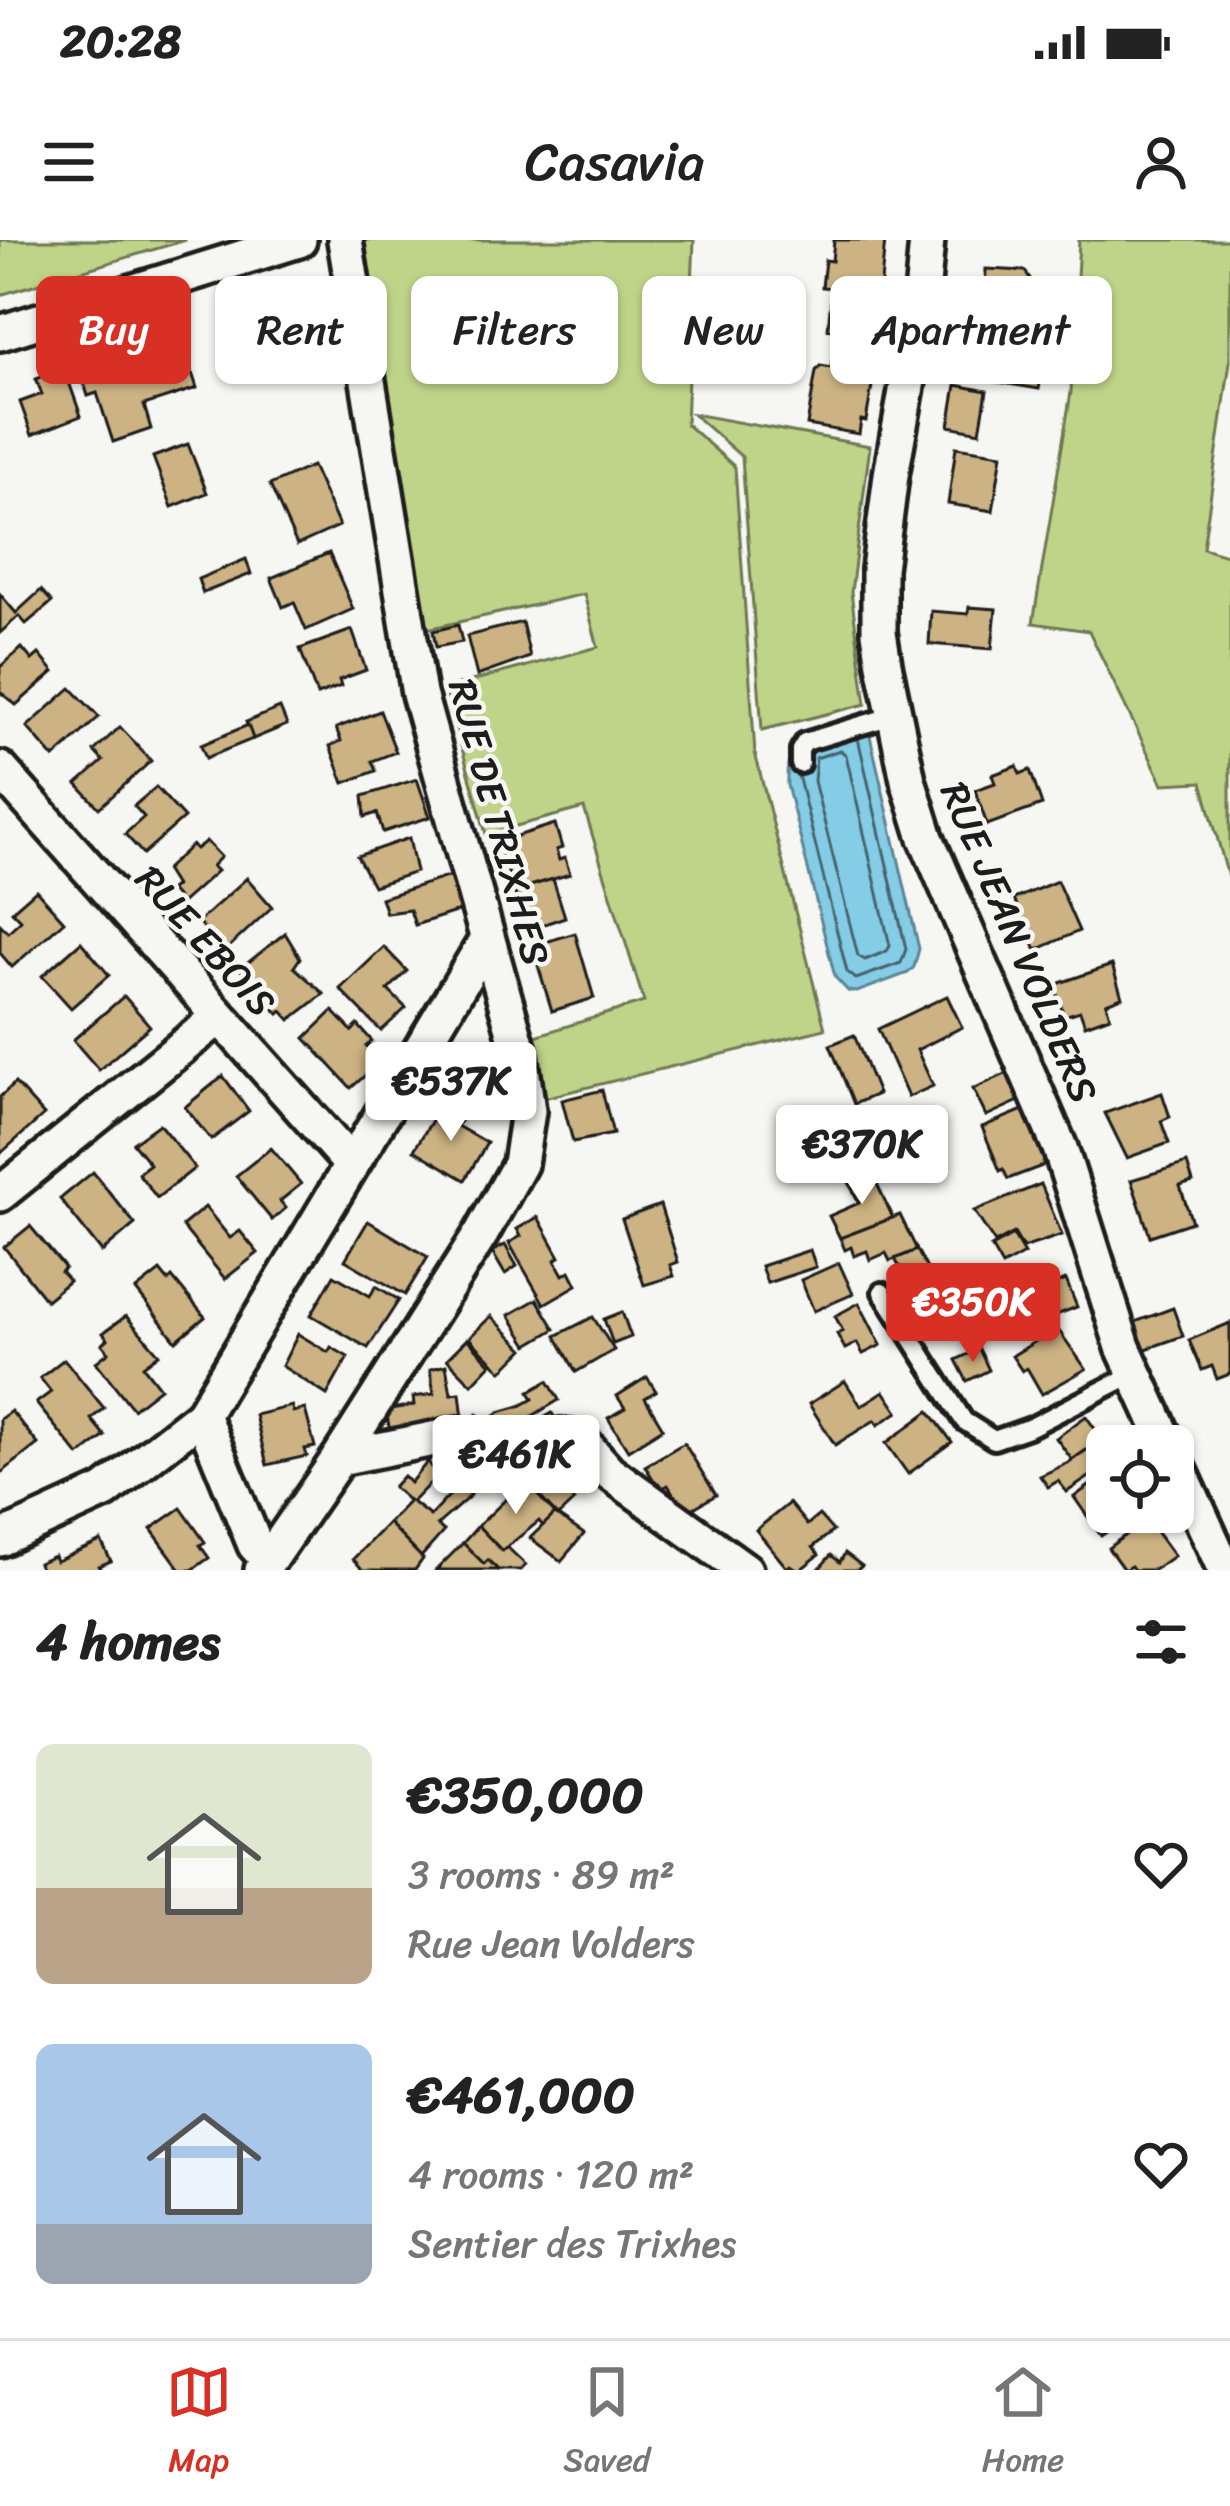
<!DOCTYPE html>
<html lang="en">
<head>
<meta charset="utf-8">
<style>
  body { margin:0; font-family:Sriracha,sans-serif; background:#f2f2f2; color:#222; height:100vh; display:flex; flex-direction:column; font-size:45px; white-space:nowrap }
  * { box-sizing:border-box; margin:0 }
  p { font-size:39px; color:#767676 }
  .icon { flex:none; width:66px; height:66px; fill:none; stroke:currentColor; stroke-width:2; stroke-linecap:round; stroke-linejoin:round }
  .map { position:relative; height:1330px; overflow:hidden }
  .side { display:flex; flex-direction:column; background:#fff; flex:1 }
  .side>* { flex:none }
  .guide { position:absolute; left:36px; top:36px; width:1158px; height:108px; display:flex; gap:24px }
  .buttons { position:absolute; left:1086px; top:1185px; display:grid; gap:24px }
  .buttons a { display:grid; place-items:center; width:108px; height:108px; border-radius:18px; background:#fff; box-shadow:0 3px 9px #0004; font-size:60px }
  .price { position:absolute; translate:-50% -102px; padding:0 27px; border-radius:12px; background:#fff; color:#222; font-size:39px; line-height:78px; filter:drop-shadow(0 3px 6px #0008) }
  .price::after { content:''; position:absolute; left:50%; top:72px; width:36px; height:27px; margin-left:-18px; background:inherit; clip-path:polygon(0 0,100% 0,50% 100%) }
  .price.selected { background:#d93025; color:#fff }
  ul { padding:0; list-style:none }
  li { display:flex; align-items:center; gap:36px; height:300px; padding:0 36px }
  li span { display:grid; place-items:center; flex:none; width:336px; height:240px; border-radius:18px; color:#555 }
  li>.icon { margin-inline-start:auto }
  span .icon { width:144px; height:144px; fill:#fffc; stroke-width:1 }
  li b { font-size:51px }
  h2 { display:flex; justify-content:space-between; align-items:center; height:144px; padding:0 36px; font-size:51px }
  .tag { padding:0 42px; border-radius:18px; background:#fff; box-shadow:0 3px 9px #0004; font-size:42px; line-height:108px }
  .tag.selected { background:#d93025; color:#fff }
  .status { display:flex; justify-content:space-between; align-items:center; height:84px; padding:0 60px; background:#fff; direction:ltr }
  .status svg { height:33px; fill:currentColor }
  header { display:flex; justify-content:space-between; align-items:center; height:156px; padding:0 36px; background:#fff; font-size:54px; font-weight:600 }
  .tabs { display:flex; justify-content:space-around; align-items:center; height:168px; border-top:3px solid #e0e0e0; background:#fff; font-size:33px; color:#767676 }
  .tabs a { display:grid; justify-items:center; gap:6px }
  .tabs .selected { color:#d93025 }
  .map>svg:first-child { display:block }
  .green { fill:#c0d489; stroke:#6e7852; stroke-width:3 }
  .water { fill:#85cde6; stroke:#5b8695; stroke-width:3 }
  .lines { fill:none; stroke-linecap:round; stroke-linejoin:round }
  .shore { stroke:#46636d; stroke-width:3 }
  .building { fill:#cdb383; stroke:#1c1c1c; stroke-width:3 }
  .lane-casing { stroke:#1c1c1c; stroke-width:26 }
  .street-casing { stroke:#1c1c1c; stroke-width:42 }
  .lane { stroke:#f6f6f2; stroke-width:16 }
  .street { stroke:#f6f6f2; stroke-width:33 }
  .labels { text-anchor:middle; stroke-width:9; stroke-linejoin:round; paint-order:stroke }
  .street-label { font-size:39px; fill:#1c1c1c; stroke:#f6f6f2 }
</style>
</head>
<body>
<div class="status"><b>20:28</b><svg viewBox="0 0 49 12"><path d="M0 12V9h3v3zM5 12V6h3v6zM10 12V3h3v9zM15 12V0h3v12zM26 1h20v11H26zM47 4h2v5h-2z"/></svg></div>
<header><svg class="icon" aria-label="menu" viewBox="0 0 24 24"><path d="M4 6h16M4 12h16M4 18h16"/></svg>Casavia<svg class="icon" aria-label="person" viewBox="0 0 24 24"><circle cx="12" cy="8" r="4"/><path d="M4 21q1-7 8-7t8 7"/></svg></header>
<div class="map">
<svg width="1230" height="1330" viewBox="0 0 1230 1330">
  <rect width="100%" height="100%" fill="#f6f6f2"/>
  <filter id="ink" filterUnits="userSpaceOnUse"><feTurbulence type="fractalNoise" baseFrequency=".00833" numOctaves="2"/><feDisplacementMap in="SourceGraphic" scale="24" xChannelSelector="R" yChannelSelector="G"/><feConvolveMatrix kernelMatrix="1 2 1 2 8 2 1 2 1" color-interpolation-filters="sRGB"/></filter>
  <g filter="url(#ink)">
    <g class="green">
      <polygon points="0,0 186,0 0,55"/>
      <polygon points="363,0 694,0 686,184 735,227 755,513 825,789 544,858 529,798 644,762 584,568 486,594 445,448 598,407 584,354 423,390"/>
      <polygon points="1079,0 1230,0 1230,122 1203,308 1230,316 1230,644 1202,542 1163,544 1089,391 1033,383 1071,152"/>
      <polygon points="693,174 870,206 851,352 866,464 762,490 742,217"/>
    </g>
    <path class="water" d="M865,474L919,709L914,727L908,733L857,752L848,751L835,737L787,545C785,485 816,489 865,474Z"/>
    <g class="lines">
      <g class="shore">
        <polygon points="840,510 846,515 890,706 887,711 865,720 858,716 814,541 816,518"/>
        <polyline points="798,535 847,732 856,739 901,723 906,709 858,498"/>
      </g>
    </g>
    <g class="building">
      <polygon points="834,0 885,0 880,53 822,47 825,20 832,21"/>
      <polygon points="986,29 1025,31 1031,40 1029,76 1020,78 1019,85 992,84 992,76 984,76"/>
      <polygon points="832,49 868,52 863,93 828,89"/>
      <polygon points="961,96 1016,101 1013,120 1028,123 1027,131 1042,133 1039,149 955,135"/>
      <polygon points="174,102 182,125 189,123 197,148 144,165 151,189 113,202 97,153 88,156 79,127 88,124 87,119 126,107 129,117"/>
      <polygon points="832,121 874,134 866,181 861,180 859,194 807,185 816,131 820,126 831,128"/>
      <polygon points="64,128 81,176 32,195 20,162 42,154 36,139"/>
      <polygon points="956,145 987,151 980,192 949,186"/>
      <polygon points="188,204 207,253 172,267 153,217"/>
      <polygon points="956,207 1002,214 993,271 948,264"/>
      <polygon points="312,226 339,286 297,305 270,245"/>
      <polygon points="329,313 353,369 306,390 294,362 283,367 271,338"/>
      <polygon points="246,319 251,334 203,353 198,339"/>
      <polygon points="41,350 52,362 26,384 19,376 0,393 0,354 16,373"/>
      <polygon points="969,367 996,369 992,409 929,404 931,371 968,374"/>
      <polygon points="522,382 530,417 477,436 467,396"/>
      <polygon points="458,385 462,402 436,407 433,391"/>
      <polygon points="352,390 366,430 339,440 341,446 317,455 300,409"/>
      <polygon points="22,408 32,420 39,414 54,432 16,465 0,452 0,427"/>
      <polygon points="71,448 99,477 54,518 27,487"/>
      <polygon points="280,468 287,485 253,499 246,482"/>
      <polygon points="380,471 396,512 372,521 376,531 344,543 330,506 341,501 336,488"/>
      <polygon points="248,485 253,499 206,518 201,505"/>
      <polygon points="120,487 151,521 99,568 77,544 103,521 94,511"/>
      <polygon points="1017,526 1020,534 1030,530 1042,565 987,585 975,550 995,543 992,535"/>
      <polygon points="417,539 430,577 383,592 377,573 365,577 363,556"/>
      <polygon points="156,547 184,578 143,614 125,594 144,577 134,566"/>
      <polygon points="555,584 562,608 556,610 559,620 565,618 570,634 514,651 498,602"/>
      <polygon points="409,598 416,632 373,646 357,616"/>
      <polygon points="206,601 221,617 212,626 217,631 181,663 170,650 175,646 165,630 192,605 196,609"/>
      <polygon points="453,635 465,669 415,685 410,670 386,673 381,658"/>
      <polygon points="247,638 272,667 225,711 198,682"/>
      <polygon points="553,639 565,677 527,690 514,651"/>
      <polygon points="1057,641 1079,691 1036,710 1014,659"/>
      <polygon points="36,650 64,681 12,727 0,713 0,684 8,692 21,680 12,671"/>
      <polygon points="285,693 300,718 294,727 324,754 290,780 282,771 279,774 240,729"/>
      <polygon points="575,693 594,758 552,771 532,706"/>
      <polygon points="81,702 109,735 71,768 42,736"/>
      <polygon points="384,707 407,731 388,750 406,768 381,791 340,749"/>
      <polygon points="1112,725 1122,757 1106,763 1110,776 1085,785 1080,771 1064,776 1054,745"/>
      <polygon points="124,756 150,786 99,830 73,800"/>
      <polygon points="947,756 962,787 917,810 933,846 908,857 878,789"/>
      <polygon points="333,771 352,791 358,785 372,801 366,806 380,822 351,848 305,798"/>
      <polygon points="854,795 878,854 854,864 830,805"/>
      <polygon points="1008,833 1021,860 986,876 973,849"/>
      <polygon points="223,836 249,871 211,900 185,867"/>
      <polygon points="15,843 44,875 0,914 0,857"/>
      <polygon points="602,850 613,894 573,902 562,860"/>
      <polygon points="1162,853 1170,877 1161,881 1169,903 1127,918 1105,873"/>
      <polygon points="450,864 465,873 457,886 487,903 465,940 414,910 436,874 442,877"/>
      <polygon points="1023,870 1044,921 1042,926 1008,939 1003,929 1000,931 982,887"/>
      <polygon points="159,884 195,928 157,958 138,933 150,924 133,903"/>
      <polygon points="271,908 301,944 280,961 286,968 272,980 236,936"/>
      <polygon points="1187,923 1193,942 1180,946 1192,982 1150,996 1131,940"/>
      <polygon points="871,931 893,978 840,998 829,976 859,963 848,940"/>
      <polygon points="93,932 135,984 102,1012 60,959"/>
      <polygon points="1041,944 1062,995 1023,1008 1014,993 995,1003 974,971"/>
      <polygon points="660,965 678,1022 670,1025 674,1036 644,1045 622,979"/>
      <polygon points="205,967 230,998 240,991 258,1013 225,1039 182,986"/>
      <polygon points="900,975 917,1010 890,1021 886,1013 870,1020 867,1011 854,1016 851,1007 845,1010 840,998"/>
      <polygon points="538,977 560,1017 555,1020 563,1035 570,1031 577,1045 544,1064 509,1003 521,996 517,989"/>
      <polygon points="368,981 428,1017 405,1055 345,1020"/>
      <polygon points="30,986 65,1028 61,1032 69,1041 46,1060 4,1007"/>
      <polygon points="1013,995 1024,1014 1002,1026 991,1007"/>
      <polygon points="505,1005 517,1026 505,1034 492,1012"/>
      <polygon points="810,1010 816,1027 767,1043 761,1026"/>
      <polygon points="917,1010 940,1053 948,1048 963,1079 937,1088 924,1064 921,1066 895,1019"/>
      <polygon points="839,1023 853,1054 814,1071 801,1040"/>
      <polygon points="160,1031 168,1041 172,1037 205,1077 176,1101 136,1050"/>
      <polygon points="334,1035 370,1056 376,1046 399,1060 368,1108 311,1075"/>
      <polygon points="1066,1040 1077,1067 1008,1094 997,1066"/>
      <polygon points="537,1059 555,1089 528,1105 509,1075"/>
      <polygon points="859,1063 881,1105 863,1114 857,1103 845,1109 837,1094 843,1091 835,1076"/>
      <polygon points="1173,1068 1183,1096 1143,1110 1132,1083"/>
      <polygon points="622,1072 631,1097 613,1104 604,1079"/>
      <polygon points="126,1076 159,1114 143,1126 160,1148 133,1169 96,1122 109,1112 102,1104 108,1099 103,1093"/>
      <polygon points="491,1076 524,1109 502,1131 469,1098"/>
      <polygon points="593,1077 614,1110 576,1132 556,1096"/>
      <polygon points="1230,1083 1230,1134 1217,1139 1212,1126 1202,1130 1189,1100"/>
      <polygon points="1057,1088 1086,1129 1042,1154 1027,1128 1022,1131 1012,1116"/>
      <polygon points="298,1094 328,1112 331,1107 348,1117 327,1155 282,1126"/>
      <polygon points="467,1099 491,1124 472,1144 447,1119"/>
      <polygon points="979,1109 989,1130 967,1141 956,1120"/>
      <polygon points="64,1119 104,1168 91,1179 105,1196 79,1216 36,1163 51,1152 40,1138"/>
      <polygon points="446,1125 451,1154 460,1153 463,1178 390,1192 386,1170 414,1165 413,1157 434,1154 430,1129"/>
      <polygon points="647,1137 656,1151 645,1158 663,1188 628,1210 608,1178 625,1168 617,1156"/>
      <polygon points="548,1141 559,1160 529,1178 532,1185 552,1173 558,1184 506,1213 509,1195 495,1193 472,1180 477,1174 488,1182 499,1172 520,1166 533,1159 529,1152"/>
      <polygon points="845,1141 861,1166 884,1151 898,1172 878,1185 875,1180 835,1205 809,1164"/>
      <polygon points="292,1166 293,1172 305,1169 315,1207 305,1209 307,1216 267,1225 255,1175"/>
      <polygon points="11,1171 38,1204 0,1234 0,1179"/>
      <polygon points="929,1171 952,1202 908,1234 886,1203"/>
      <polygon points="1086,1176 1102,1199 1072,1220 1056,1198"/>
      <polygon points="1102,1199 1107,1206 1107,1225 1067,1252 1058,1241 1048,1247 1040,1236 1068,1223"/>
      <polygon points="684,1203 716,1255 685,1273 668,1245 660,1250 645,1226"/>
      <polygon points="558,1211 578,1233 561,1247 574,1261 558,1276 525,1241"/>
      <polygon points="461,1217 471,1232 445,1249 437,1236 412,1262 430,1276 459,1245 471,1255 437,1285 444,1291 421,1317 388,1283 409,1261 393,1247 403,1236 410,1243 428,1221 435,1233"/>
      <polygon points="1107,1233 1107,1272 1136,1272 1101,1296 1074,1257"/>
      <polygon points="525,1241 555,1274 543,1286 539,1281 502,1311 478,1286"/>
      <polygon points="789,1263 807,1285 819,1275 833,1291 813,1307 819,1315 800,1330 790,1325 787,1328 756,1290"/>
      <polygon points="181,1268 205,1302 200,1305 209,1318 192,1330 181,1330 151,1289"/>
      <polygon points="555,1274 584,1294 561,1321 530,1298"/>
      <polygon points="1147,1279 1174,1316 1154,1330 1134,1330 1131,1326 1124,1330 1108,1308"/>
      <polygon points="388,1283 423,1319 415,1330 363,1330 353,1319"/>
      <polygon points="478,1286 502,1311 507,1307 526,1325 521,1330 498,1330 488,1320 484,1324 463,1303"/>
      <polygon points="101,1301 111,1321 99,1326 101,1330 41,1330 38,1323 54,1316 56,1321"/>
      <polygon points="463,1303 484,1324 488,1320 498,1330 436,1330"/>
      <polygon points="845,1313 862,1326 857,1330 818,1330 831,1315 840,1322"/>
    </g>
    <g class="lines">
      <g class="lane-casing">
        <g id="lane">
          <polyline points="800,524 800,510 805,502 895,475"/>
          <polyline points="882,1052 964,1181 994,1200 1031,1187 1135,1133"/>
        </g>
      </g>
      <g class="street-casing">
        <g id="street">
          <polyline points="927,0 921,68 891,235 879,329 879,392 884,424 908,540 926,598 1060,908 1123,1107 1168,1206"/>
          <polyline points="0,93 299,0"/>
          <polyline points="0,529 351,924"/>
          <polyline points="0,954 218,778"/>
          <polyline points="202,1175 487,699"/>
          <polyline points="1173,1216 1225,1330"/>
          <polyline points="339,1218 458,1194 485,1222 528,1218 561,1196 581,1200 609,1232 745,1330"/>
          <polyline points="0,1299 105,1251 202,1175 255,1305 269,1320"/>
          <polyline points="262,1330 339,1218 481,994 520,924 528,871 520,814 419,454 345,0"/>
        </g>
      </g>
      <use href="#lane" class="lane"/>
      <use href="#street" class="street"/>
    </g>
  </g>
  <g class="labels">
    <g class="street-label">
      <text transform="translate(500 582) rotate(75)" y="14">RUE DE TRIXHES</text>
      <text transform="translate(206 700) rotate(48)" y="14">RUE EBOIS</text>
      <text transform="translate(1020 702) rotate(67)" y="14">RUE JEAN VOLDERS</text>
    </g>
  </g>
</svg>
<div class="buttons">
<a><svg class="icon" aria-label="locate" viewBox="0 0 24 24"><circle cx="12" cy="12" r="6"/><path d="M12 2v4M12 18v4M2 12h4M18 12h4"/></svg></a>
</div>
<b class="price" style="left:451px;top:904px">€537K</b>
<b class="price" style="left:862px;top:967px">€370K</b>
<b class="price selected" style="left:973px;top:1125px">€350K</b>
<b class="price" style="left:516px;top:1277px">€461K</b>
<div class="guide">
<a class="tag selected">Buy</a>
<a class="tag">Rent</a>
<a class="tag">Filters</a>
<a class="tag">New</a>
<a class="tag">Apartment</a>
</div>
</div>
<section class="side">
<h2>4 homes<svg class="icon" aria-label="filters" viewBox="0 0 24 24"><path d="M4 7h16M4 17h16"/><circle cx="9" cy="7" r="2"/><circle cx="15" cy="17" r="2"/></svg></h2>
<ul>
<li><span style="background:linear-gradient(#dfe7d0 60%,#b9a48a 0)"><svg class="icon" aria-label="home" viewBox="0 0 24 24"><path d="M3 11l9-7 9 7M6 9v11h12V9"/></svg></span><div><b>€350,000</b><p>3 rooms · 89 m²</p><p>Rue Jean Volders</p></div><svg class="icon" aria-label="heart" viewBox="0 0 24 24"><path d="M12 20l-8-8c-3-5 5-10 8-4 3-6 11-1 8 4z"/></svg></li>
<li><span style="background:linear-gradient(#a9c7e8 75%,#9aa5b1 0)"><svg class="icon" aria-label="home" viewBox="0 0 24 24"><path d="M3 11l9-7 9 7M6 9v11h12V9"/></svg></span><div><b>€461,000</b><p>4 rooms · 120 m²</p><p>Sentier des Trixhes</p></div><svg class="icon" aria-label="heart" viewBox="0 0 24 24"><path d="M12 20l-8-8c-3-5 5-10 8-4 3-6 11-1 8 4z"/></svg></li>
</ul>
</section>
<nav class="tabs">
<a class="selected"><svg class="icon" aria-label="map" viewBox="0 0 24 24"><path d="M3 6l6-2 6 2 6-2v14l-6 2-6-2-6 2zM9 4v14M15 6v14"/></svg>Map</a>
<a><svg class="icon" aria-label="saved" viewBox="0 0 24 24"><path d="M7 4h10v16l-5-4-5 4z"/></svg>Saved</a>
<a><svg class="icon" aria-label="home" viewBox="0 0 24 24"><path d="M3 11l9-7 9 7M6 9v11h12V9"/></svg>Home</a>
</nav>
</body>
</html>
